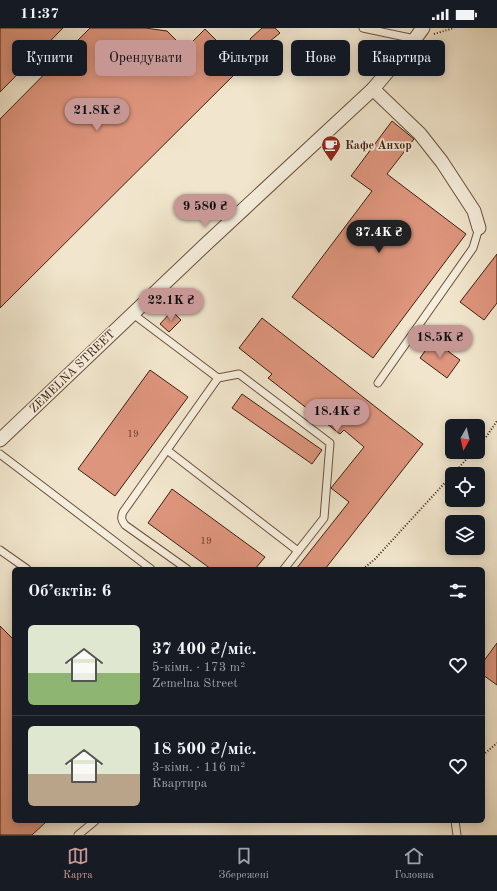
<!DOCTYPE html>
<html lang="uk">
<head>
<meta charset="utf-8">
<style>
  body { margin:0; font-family:"Old Standard TT",serif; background:#20242c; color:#f1f3f6; height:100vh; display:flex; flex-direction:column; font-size:15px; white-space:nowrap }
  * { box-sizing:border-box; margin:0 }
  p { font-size:13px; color:#9ea1a6 }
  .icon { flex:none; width:22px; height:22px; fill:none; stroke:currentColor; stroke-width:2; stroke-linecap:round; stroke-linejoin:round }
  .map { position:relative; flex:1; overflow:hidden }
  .panel { position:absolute; left:12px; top:539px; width:473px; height:256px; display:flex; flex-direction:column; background:#171b24; border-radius:6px; box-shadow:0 2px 10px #0003 }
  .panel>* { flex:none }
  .top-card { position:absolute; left:12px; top:12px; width:473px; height:36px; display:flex; gap:8px }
  .needle { width:26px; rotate:188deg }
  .controls { position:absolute; left:445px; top:391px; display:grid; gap:8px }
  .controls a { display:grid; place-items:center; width:40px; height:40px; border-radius:6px; background:#171b24; box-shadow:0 2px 10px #0003; font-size:20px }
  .price { position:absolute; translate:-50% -34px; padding:0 9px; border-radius:14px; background:#c59692; color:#111; font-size:13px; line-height:26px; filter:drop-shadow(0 1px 2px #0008) }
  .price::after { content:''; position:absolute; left:50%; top:24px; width:12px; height:9px; margin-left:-6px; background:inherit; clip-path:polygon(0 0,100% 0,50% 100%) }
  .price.active { background:#222; color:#fff }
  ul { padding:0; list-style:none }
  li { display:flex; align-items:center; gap:12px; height:100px; padding:0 16px }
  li+li { border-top:1px solid #363941 }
  li span { display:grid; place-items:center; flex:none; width:112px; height:80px; border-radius:6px; color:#555 }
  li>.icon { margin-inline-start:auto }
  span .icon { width:48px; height:48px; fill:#fffc; stroke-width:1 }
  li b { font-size:17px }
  h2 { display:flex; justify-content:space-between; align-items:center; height:48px; padding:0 16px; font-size:17px }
  .tag { padding:0 14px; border-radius:6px; background:#171b24; box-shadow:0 2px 10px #0003; font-size:14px; line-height:36px }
  .tag.active { background:#c59692; color:#111 }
  .status { display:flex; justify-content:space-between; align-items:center; height:28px; padding:0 20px; background:#171b24; direction:ltr }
  .status svg { height:11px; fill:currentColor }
  .tabs { display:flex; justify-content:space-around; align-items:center; height:56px; border-top:1px solid #363941; background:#171b24; font-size:11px; color:#9ea1a6 }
  .tabs a { display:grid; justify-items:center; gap:2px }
  .tabs .active { color:#c59692 }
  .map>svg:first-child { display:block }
  .building { fill:#de957d; stroke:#3d200d }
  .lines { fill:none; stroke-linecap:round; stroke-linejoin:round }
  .service-casing { stroke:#6a523d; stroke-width:9 }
  .minor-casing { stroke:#6a523d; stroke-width:15 }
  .path { stroke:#3d200d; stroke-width:2; stroke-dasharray:1 2; stroke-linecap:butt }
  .service { stroke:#f6efde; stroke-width:7 }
  .minor { stroke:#f6efde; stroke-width:13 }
  .labels { text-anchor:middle; stroke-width:3.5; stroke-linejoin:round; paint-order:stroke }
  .number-label { font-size:10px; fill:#653d29 }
  .poi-label { font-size:12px; font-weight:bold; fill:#3d200d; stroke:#f6efde; text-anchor:start }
  .street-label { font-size:12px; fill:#3d200d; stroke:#f6efde }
</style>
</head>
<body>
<div class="status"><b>11:37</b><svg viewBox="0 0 49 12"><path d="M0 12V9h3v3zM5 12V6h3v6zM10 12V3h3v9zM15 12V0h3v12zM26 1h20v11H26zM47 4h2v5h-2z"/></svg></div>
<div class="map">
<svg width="497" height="807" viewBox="0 0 497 807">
  <rect width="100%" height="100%" fill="#f1e6cd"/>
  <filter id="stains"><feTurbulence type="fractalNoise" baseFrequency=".005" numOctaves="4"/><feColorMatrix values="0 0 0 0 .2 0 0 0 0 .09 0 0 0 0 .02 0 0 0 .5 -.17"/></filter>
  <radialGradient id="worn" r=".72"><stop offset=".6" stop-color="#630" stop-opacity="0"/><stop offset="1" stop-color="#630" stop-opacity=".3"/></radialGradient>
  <g class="building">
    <polygon points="0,0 63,0 0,64"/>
    <polygon points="90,0 145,0 167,3 185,21 205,1 234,30 251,13 250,11 262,0 275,0 280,5 259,22 0,280 0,91"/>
    <polygon points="392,93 414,111 387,146 466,206 373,330 292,269 372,163 351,148"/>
    <polygon points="497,226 497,275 484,292 460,274"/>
    <polygon points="172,283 181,292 169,304 160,296"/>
    <polygon points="262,290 423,416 325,541 296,541 349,474 331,460 364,419 344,402 340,406 268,350 272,346 239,320"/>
    <polygon points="433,312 460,332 447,350 420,330"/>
    <polygon points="150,342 188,369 115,468 78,441"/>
    <polygon points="242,366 322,422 312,436 232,380"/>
    <polygon points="172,461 265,529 255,541 211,541 148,495"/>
    <polygon points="0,598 14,612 14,793 47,793 32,807 0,807"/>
    <polygon points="497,615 497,657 483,647 483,634"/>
  </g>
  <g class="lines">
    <g class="service-casing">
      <g id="service">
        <polyline points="363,0 415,11"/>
        <path d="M133,286L218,350L123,484C121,489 121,492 125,497L187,541"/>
        <polyline points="218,350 239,346 330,415 324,490 284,541"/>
        <polyline points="378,355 473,220 479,200"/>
        <polyline points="167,422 298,523"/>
        <polyline points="0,426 151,541"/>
        <polyline points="0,522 27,541"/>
        <polyline points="455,793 457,807"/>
        <polyline points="78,807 95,793"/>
      </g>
    </g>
    <g class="minor-casing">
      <g id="minor">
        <polyline points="373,61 420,106 442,134 474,183 479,200"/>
        <polyline points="0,412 205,217 373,61 415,11 423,0"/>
      </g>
    </g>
    <g class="path">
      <polyline points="434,6 454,0"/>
      <polyline points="478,418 486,409 497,393"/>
      <polyline points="453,446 473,424"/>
      <polyline points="363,541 375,531 452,447"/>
      <polyline points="483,727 497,715"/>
    </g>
    <use href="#service" class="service"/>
    <use href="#minor" class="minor"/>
  </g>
  <defs>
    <g id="cafe-pin" transform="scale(1)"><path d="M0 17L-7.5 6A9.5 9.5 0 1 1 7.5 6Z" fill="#8f2418" stroke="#f6efde"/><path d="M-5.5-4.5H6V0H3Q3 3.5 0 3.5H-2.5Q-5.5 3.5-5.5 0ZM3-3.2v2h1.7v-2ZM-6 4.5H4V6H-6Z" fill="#fff"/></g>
  </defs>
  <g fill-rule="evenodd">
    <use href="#cafe-pin" x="331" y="117"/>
  </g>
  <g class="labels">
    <g class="number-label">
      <text x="133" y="409">19</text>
      <text x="206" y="516">19</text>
    </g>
    <g class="poi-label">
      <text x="345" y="121">Кафе Анхор</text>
    </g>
    <g class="street-label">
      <text transform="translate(72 343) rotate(-44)" y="4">ZEMELNA STREET</text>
    </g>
  </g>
  <rect width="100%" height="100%" filter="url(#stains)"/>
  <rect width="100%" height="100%" fill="url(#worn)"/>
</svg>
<div class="controls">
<a><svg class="needle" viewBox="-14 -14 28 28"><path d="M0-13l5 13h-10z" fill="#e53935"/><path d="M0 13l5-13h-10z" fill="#9ea1a6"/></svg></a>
<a><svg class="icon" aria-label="locate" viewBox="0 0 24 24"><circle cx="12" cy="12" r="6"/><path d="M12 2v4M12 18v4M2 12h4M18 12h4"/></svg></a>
<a><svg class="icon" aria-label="layers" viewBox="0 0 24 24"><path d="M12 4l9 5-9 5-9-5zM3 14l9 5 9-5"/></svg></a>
</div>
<b class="price" style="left:97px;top:104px">21.8K ₴</b>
<b class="price" style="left:205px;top:200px">9 580 ₴</b>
<b class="price active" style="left:379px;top:226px">37.4K ₴</b>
<b class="price" style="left:171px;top:294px">22.1K ₴</b>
<b class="price" style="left:440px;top:331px">18.5K ₴</b>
<b class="price" style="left:337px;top:405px">18.4K ₴</b>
<div class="top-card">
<a class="tag">Купити</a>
<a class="tag active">Орендувати</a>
<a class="tag">Фільтри</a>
<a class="tag">Нове</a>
<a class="tag">Квартира</a>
</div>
<section class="panel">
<h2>Об’єктів: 6<svg class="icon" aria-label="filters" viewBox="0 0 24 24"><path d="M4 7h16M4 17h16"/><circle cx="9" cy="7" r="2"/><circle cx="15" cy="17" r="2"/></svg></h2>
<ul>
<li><span style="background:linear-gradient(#dfe7d0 60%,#8fb573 0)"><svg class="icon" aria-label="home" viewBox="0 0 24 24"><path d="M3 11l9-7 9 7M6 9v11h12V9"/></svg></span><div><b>37 400 ₴/міс.</b><p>5-кімн. · 173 m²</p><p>Zemelna Street</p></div><svg class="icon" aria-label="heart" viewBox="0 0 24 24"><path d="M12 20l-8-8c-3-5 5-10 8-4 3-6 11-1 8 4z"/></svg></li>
<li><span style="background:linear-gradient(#dfe7d0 60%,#b9a48a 0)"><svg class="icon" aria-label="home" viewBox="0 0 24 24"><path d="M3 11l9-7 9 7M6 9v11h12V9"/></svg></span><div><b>18 500 ₴/міс.</b><p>3-кімн. · 116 m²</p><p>Квартира</p></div><svg class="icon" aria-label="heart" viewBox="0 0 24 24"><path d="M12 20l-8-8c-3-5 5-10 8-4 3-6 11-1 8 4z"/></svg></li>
</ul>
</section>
</div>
<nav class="tabs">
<a class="active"><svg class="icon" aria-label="map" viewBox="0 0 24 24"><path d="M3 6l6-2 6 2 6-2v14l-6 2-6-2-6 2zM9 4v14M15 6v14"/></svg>Карта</a>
<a><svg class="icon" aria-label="saved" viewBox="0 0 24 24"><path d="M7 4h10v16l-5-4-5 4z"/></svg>Збережені</a>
<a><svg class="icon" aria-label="home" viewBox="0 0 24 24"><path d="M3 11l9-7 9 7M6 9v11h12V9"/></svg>Головна</a>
</nav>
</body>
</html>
